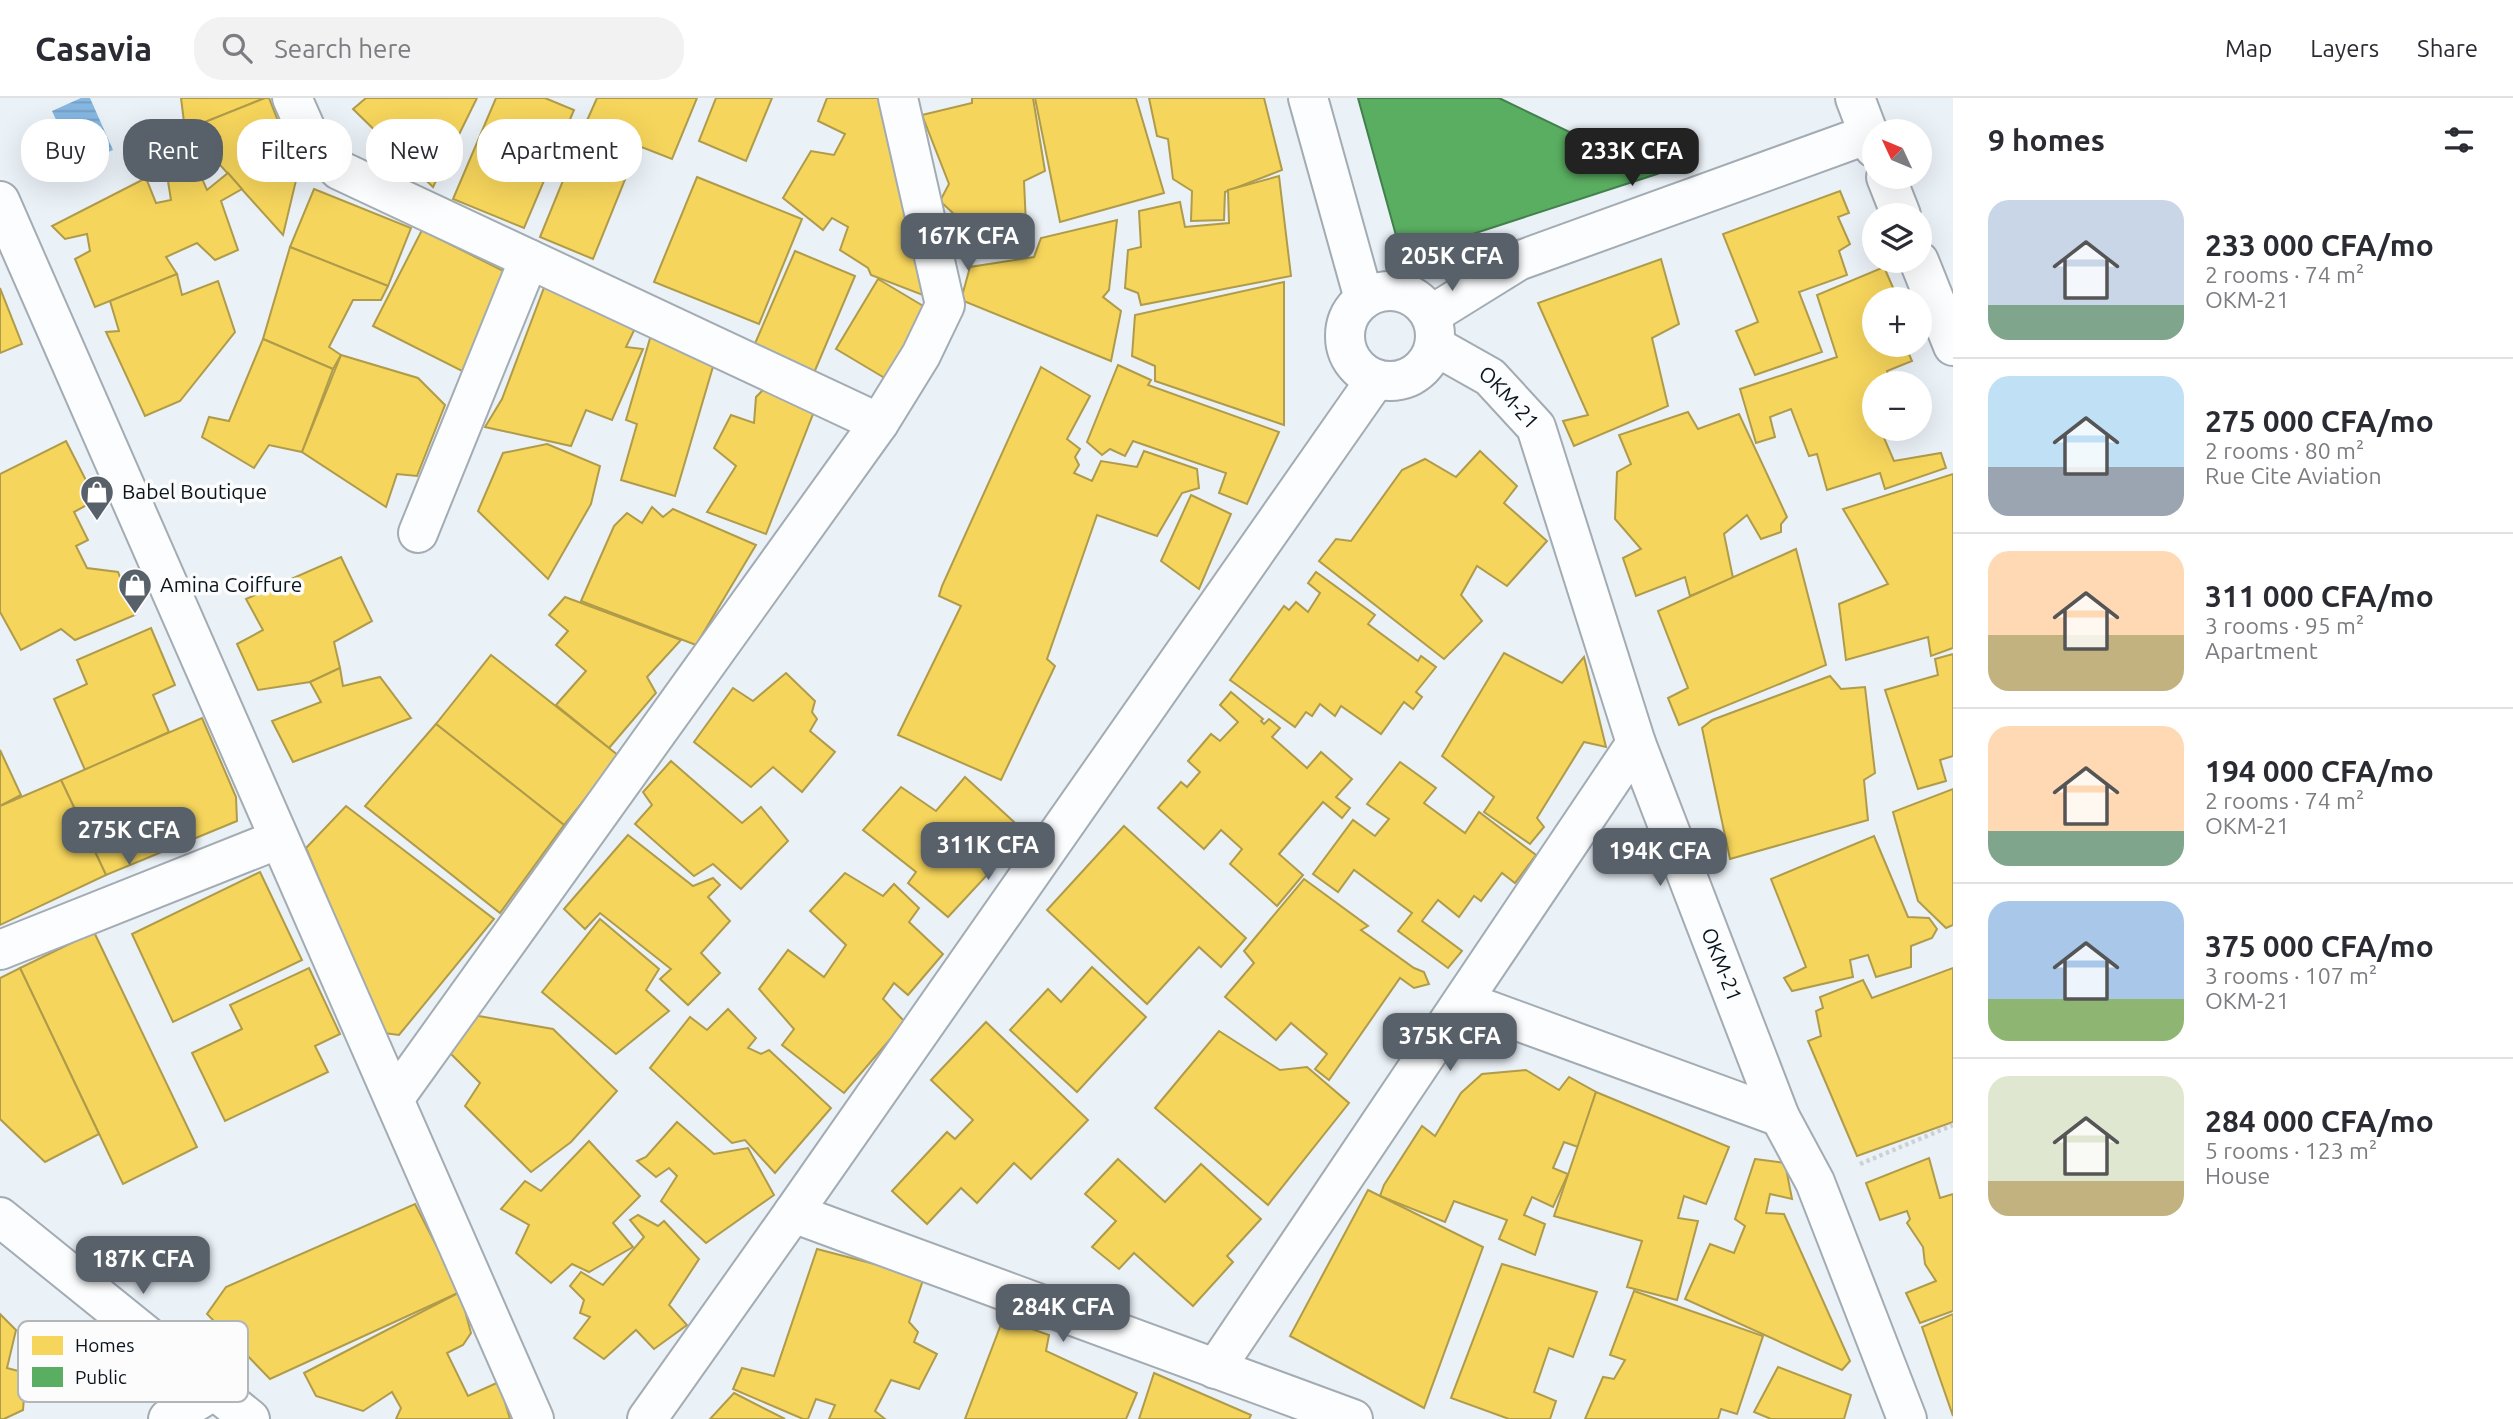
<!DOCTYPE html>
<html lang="en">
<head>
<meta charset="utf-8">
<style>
  body { margin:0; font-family:Ubuntu,sans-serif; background:#f2f2f3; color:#2b2b33; height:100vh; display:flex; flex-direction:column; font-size:26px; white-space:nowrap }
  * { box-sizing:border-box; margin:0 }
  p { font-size:23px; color:#7c7c81 }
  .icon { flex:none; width:38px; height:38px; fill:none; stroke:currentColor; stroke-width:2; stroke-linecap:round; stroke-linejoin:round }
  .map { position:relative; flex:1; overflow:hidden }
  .side { display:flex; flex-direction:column; background:#fff; width:560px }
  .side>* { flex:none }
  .hud { position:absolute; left:21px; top:21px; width:665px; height:63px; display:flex; gap:14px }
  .needle { width:46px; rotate:314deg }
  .tools { position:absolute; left:1862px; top:21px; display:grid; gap:14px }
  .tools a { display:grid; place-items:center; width:70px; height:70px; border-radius:50%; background:#fff; box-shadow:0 7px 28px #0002; font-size:35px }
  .price { position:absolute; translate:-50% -60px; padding:0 16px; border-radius:14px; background:#586169; color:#fff; font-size:23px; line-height:46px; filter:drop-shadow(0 2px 4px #0008) }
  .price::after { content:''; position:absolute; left:50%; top:42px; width:21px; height:16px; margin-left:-10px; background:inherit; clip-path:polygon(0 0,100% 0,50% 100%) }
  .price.active { background:#222; color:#fff }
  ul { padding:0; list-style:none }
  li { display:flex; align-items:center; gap:21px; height:175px; padding:0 35px }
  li+li { border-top:2px solid #e1e1e2 }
  li span { display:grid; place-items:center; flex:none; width:196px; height:140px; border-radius:21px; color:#555 }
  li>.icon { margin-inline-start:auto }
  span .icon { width:84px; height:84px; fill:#fffc; stroke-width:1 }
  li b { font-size:30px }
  h2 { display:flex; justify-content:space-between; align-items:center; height:84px; padding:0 35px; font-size:30px }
  .chip { padding:0 24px; border-radius:28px; background:#fff; box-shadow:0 7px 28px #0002; font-size:24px; line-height:63px }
  .chip.active { background:#586169; color:#fff }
  header { display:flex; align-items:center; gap:42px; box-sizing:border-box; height:98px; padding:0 35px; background:#fff; border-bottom:2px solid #e1e1e2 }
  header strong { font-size:33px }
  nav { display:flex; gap:38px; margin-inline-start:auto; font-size:24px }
  .search { width:490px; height:63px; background:#f2f2f3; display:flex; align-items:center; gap:18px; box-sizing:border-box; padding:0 24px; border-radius:28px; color:#7c7c81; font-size:26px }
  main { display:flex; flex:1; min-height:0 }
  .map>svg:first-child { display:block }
  .water { fill:url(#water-rules) }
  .homes { fill:#f6d55c; stroke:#af9b49; stroke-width:2 }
  .public { fill:#5aae61; stroke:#42804c; stroke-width:2 }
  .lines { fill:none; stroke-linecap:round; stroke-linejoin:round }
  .minor-casing { stroke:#a3abb3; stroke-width:42 }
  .tertiary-casing { stroke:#a3abb3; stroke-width:42 }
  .path { stroke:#cdd1d3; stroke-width:4.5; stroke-dasharray:3.5 3.5; stroke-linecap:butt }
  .minor { stroke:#fcfdfe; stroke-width:38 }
  .tertiary { stroke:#fcfdfe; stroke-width:38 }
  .labels { text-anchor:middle; stroke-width:7; stroke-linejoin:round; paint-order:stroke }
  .street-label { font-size:21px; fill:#09131c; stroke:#fcfcfc }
  .poi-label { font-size:21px; fill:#09131c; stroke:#fcfcfc; text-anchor:start }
  .key { fill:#fcfcfc; stroke:#b3b6b9; stroke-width:2 }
  .key-label { font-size:19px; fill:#09131c }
</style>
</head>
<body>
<header>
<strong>Casavia</strong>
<div class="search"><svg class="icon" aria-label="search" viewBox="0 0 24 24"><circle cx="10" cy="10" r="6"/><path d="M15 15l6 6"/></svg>Search here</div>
<nav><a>Map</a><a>Layers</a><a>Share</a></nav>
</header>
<main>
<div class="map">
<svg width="1953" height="1321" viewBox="0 0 1953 1321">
  <defs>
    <pattern id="water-rules" width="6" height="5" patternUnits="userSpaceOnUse" patternTransform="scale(1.75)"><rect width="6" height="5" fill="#87b8e2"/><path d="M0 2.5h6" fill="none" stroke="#739dc1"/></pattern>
  </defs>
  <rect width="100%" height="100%" fill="#eaf1f7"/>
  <polygon class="water" points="81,0 90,0 113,52 77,67 52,13"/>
  <g class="homes">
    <polygon points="181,0 265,0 185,32"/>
    <polygon points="265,0 269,0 298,74 283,137 212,58 200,26"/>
    <polygon points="366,0 477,0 433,89 353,11"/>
    <polygon points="496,0 545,0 574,12 524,130 453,101"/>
    <polygon points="597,0 697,0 672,61 585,27"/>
    <polygon points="716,0 772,0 746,63 699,43"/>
    <polygon points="827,0 886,0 933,201 871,177 868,170 840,152 848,129 832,120 823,132 783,100 811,53 834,57 845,36 818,23"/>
    <polygon points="972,0 1033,0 1045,73 1024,83 1027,149 971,161 958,138 955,117 940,103 949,86 922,17 972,5"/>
    <polygon points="1035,0 1136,0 1164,95 1060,124"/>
    <polygon points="1149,0 1264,0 1282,72 1225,94 1224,122 1191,123 1192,93 1173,81 1168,41 1157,38"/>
    <polygon points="573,58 626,79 593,161 540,139"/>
    <polygon points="193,60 207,92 228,75 242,91 221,103 238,152 215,162 197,145 166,159 177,176 95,209 75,161 90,153 87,136 65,141 52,128 146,80 156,105 171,102 167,77"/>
    <polygon points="1279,78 1291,178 1141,207 1138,195 1125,190 1128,152 1141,149 1139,113 1180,104 1185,129 1229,125 1228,92"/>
    <polygon points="697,79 802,121 759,226 654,184"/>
    <polygon points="314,91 411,130 388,188 290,149"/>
    <polygon points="1840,93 1849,115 1838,119 1850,146 1839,153 1847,177 1799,194 1822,254 1755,277 1736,233 1758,224 1723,136"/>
    <polygon points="1117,122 1109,192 1103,199 1121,213 1111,263 961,202 970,169 1034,159 1041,140"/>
    <polygon points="422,132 511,177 462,273 373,228"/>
    <polygon points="290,149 388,188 381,202 353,202 329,249 341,257 333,271 263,241"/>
    <polygon points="795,153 855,178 811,282 750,257"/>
    <polygon points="1661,161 1679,226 1652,240 1668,308 1574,348 1563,323 1588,317 1538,205"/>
    <polygon points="1884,169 1898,201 1874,201 1874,247 1905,247 1912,263 1887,273 1892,285 1874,285 1874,331 1903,331 1884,340 1894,363 1941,355 1946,370 1885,391 1880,375 1827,392 1817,356 1809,358 1791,311 1770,319 1775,339 1756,345 1740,291 1837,259 1817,197"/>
    <polygon points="177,176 182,197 218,183 235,234 180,303 145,318 106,234 119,233 110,203"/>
    <polygon points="548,179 640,220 626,249 643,251 612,322 586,312 571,348 485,329 502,301"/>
    <polygon points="878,181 935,215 893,285 836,251"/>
    <polygon points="1284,184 1284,327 1155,283 1155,268 1132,258 1135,217"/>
    <polygon points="0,190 22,246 0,255"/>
    <polygon points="651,237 717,255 675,398 621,382 637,326 626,322"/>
    <polygon points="263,241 333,271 302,354 269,347 254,370 202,339 209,319 229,323"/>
    <polygon points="341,257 418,280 445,307 417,378 397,376 386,409 302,354"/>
    <polygon points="1118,267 1151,282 1148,287 1279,334 1247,406 1219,395 1226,375 1133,343 1125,358 1110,351 1102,357 1087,344"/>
    <polygon points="1041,269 1090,298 1067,341 1080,351 1075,359 1079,367 1074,375 1092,383 1101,363 1137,369 1144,353 1197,371 1199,390 1182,395 1157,438 1097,417 1047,561 1055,568 1001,682 898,637 961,508 939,498 942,488"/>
    <polygon points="770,285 815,311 766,436 707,414 736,368 714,350 731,317 754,325 756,299"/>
    <polygon points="1688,314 1698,331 1739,316 1787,419 1781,426 1781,434 1761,441 1747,417 1724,436 1733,480 1690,498 1685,479 1636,498 1623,460 1641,451 1615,421 1617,374 1631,366 1619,337"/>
    <polygon points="66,343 96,402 74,414 88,442 76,448 87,470 118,474 135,517 75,542 61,531 21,552 0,514 0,376"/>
    <polygon points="547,346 600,368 591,406 548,481 478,413 503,355"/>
    <polygon points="1480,353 1517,388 1504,405 1547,443 1507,488 1477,468 1461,497 1482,523 1444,561 1319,463 1336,441 1351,443 1402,372 1425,361 1456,379"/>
    <polygon points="1953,376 1953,550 1931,558 1928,539 1846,562 1839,506 1888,486 1843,411"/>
    <polygon points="1191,397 1231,416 1199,491 1161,463"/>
    <polygon points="652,409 663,419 673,411 756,447 696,547 581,503 614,428 627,415 642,425"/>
    <polygon points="1796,451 1826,567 1679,627 1668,600 1688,590 1658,513"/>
    <polygon points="341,459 372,523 334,544 340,570 310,584 258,592 237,546 263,532 246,501"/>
    <polygon points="1316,474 1375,517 1368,526 1418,563 1421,558 1436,569 1416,594 1422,599 1413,611 1404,604 1381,636 1341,608 1335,618 1320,606 1312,618 1306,614 1295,629 1230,582 1284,508 1289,512 1296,504 1308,514 1320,495 1308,485"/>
    <polygon points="565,499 681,542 647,579 656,595 609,650 556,607 586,573 556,547 568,533 549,517"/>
    <polygon points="151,530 175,587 153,597 169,634 85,672 54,601 87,586 77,562"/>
    <polygon points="1504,555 1562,585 1584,559 1606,649 1584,644 1537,720 1544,729 1530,746 1484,714 1494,699 1442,658"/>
    <polygon points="1953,556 1953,658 1940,662 1946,683 1918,691 1885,592 1938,577 1935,561"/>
    <polygon points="491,557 619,658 564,727 436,626"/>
    <polygon points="340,570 343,588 380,579 411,620 293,664 272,623 321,604 310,584"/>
    <polygon points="786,575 815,603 812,614 817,621 810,633 835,654 802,694 773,669 751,689 694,644 733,590 753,603"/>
    <polygon points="1830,578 1841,591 1865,589 1875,675 1864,682 1868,722 1730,761 1702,630 1712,622"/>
    <polygon points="1231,594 1263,621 1261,623 1264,626 1269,621 1280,630 1272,639 1307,670 1321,654 1352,681 1336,699 1350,710 1342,720 1323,704 1279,756 1303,777 1277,808 1230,766 1242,751 1221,732 1204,751 1158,710 1181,684 1187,689 1200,674 1188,663 1211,636 1220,643 1238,624 1220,607"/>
    <polygon points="202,620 236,699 237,723 106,777 61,682"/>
    <polygon points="436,626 564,727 500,815 365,708"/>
    <polygon points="0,652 21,697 0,708"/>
    <polygon points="671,663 742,725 761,709 788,743 741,791 713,766 694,778 635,726 652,707 643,694"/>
    <polygon points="1400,664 1436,690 1424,705 1465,735 1479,714 1536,757 1515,785 1502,775 1481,803 1474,798 1459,819 1438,802 1422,823 1462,853 1448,870 1398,833 1412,815 1354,772 1338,794 1313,776 1353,722 1375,738 1389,721 1367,706"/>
    <polygon points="965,679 1026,735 948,819 908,785 916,774 863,732 901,689 936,713"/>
    <polygon points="61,682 106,777 0,827 0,708"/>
    <polygon points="1953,691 1953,827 1946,830 1918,803 1893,714"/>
    <polygon points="346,708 494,821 399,937 384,935 306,750"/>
    <polygon points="1124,728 1246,840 1221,869 1199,849 1147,906 1047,812"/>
    <polygon points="628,737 693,788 713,780 720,787 708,799 730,823 701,855 720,875 688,907 660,881 671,871 600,815 585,831 564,811"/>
    <polygon points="1874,738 1908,819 1929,820 1937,831 1932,840 1911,848 1911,869 1876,879 1868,857 1850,862 1853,879 1792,893 1784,880 1806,869 1771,781"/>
    <polygon points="260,774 302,862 173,924 132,836"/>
    <polygon points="845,775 883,798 894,786 919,810 909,824 943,856 908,897 894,885 883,901 905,924 844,995 782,947 794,931 759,891 788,852 824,879 846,847 810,813"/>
    <polygon points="1304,781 1368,828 1361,832 1414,870 1424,874 1429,886 1414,890 1400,880 1329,982 1315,971 1327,956 1291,925 1276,942 1225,899 1254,865 1244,853"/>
    <polygon points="600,821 659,871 646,892 669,913 616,956 542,894"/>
    <polygon points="94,834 197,1049 123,1086 20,870"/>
    <polygon points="1092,869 1146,919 1077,994 1010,932 1048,891 1061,904"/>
    <polygon points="20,870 99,1036 45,1064 0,1021 0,880"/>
    <polygon points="309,870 340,936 315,948 328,974 225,1023 192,955 242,931 230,907"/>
    <polygon points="1953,870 1953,1024 1857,1058 1808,943 1821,938 1816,913 1823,910 1820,899 1863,882 1872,900"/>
    <polygon points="728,911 756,940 748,950 761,956 769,952 831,1010 775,1075 745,1042 732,1045 650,970 690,919 707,932"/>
    <polygon points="473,917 553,931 617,993 571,1044 531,1074 465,1008 480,985 444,949"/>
    <polygon points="986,924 1088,1022 1031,1081 1014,1065 977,1105 961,1090 927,1126 892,1093 947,1034 955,1041 973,1022 931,982"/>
    <polygon points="1219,933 1280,972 1307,969 1349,1005 1268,1107 1155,1010"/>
    <polygon points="1526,972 1559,992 1569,979 1596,994 1578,1049 1564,1044 1553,1070 1568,1076 1553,1109 1532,1099 1524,1117 1545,1126 1535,1157 1499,1141 1507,1122 1454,1103 1445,1124 1380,1098 1384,1087 1422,1028 1435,1038 1461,995 1482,976"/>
    <polygon points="1596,994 1729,1049 1706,1106 1684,1098 1678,1120 1698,1123 1677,1202 1627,1189 1642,1143 1554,1118"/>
    <polygon points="677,1024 714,1056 748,1050 774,1097 706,1145 661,1103 677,1078 669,1070 656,1079 637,1063 646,1059"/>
    <polygon points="589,1043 640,1098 613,1125 633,1149 589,1174 572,1166 551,1185 516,1155 529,1127 501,1111 525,1083 541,1093"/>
    <polygon points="1929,1060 1940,1100 1953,1096 1953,1213 1920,1225 1906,1195 1936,1183 1925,1166 1923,1149 1907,1125 1910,1121 1907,1113 1880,1122 1866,1085"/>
    <polygon points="1118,1061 1165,1104 1201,1066 1261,1121 1227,1158 1233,1164 1193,1208 1134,1155 1119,1171 1092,1149 1116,1123 1085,1096"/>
    <polygon points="1755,1061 1785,1065 1792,1101 1770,1096 1766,1115 1784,1116 1850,1263 1842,1272 1685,1201 1710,1146 1734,1155 1745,1128 1735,1121"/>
    <polygon points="1368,1092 1483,1149 1424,1310 1290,1238"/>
    <polygon points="415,1106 460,1194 270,1281 207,1216 226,1189"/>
    <polygon points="638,1117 658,1128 664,1123 699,1161 669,1207 687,1227 654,1251 636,1232 604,1261 574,1240 590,1219 580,1215 584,1202 570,1188 581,1174 603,1187 644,1139 630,1122"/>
    <polygon points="817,1151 924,1179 909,1224 918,1234 914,1244 937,1256 919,1291 891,1282 875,1313 885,1321 829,1321 835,1307 816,1301 808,1321 803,1321 733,1291 742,1270 774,1278"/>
    <polygon points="1502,1166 1597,1194 1573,1259 1549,1250 1534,1294 1556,1303 1550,1321 1509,1321 1451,1300"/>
    <polygon points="1634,1193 1763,1238 1737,1316 1721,1311 1718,1321 1585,1321 1603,1279 1614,1281 1625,1262 1610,1257"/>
    <polygon points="460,1194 471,1235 463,1247 447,1255 468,1298 499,1284 510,1321 396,1321 401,1310 392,1294 363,1313 316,1298 304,1275"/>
    <polygon points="0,1216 16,1232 7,1270 26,1275 23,1312 4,1321 0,1321"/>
    <polygon points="1953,1216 1953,1318 1922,1229"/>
    <polygon points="1003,1221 1049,1237 1046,1253 1137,1295 1126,1321 965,1321"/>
    <polygon points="1778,1269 1851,1297 1844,1321 1771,1321 1754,1314"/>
    <polygon points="1154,1275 1251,1317 1249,1321 1139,1321"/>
    <polygon points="734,1295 785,1321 710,1321"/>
  </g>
  <polygon class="public" points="1358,0 1499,0 1657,76 1402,159"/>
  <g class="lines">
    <g class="minor-casing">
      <g id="minor">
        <polyline points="292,0 309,38 339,72 879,325"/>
        <polyline points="1308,0 1364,201"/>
        <polyline points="0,103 534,1321"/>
        <circle cx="1390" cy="238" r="45"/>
        <polyline points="1431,217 1518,163 1869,36"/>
        <path id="s1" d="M1435,248L1490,279L1536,329L1636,645L1780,1019L1815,1084L1907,1321"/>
        <polyline points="418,435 529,161"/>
        <polyline points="0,852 279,741"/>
        <polyline points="1463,903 1780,1019"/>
        <polyline points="394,1001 879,325 921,257 945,207 898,0"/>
        <polyline points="793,1115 1353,1321"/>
        <polyline points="0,1119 250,1321"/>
        <polyline points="1215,1271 1636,645"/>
        <polyline points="168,1321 213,1293"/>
        <polyline points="647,1321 793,1115 1376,281"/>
      </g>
    </g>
    <g class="tertiary-casing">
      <g id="tertiary">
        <polyline points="1855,0 1874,50"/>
        <polyline points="1886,79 1901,117"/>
        <polyline points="1919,163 1953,248"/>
      </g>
    </g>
    <polyline class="path" points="1860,1066 1953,1027"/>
    <use href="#minor" class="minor"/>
    <use href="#tertiary" class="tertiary"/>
  </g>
  <defs>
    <g id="shop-pin" transform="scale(1.75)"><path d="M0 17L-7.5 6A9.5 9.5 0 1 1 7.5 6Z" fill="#586169" stroke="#fcfcfc"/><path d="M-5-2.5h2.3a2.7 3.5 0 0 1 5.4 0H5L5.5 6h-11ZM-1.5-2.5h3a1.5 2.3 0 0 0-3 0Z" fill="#fff"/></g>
  </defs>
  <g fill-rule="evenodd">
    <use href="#shop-pin" x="97" y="394"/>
    <use href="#shop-pin" x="135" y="487"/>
  </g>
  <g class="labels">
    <g class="street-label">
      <text dy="7" stroke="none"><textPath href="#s1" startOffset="91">OKM-21</textPath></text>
      <text dy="7" stroke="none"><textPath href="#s1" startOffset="700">OKM-21</textPath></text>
    </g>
    <g class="poi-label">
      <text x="122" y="401">Babel Boutique</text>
      <text x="160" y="494">Amina Coiffure</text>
    </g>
  </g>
  <rect x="18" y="1223" width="230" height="81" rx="10" class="key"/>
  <rect x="32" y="1238" width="31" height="19" fill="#f6d55c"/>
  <rect x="32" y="1269" width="31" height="20" fill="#5aae61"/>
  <g class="key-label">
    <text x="75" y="1254">Homes</text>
    <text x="75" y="1286">Public</text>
  </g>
</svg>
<div class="tools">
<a><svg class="needle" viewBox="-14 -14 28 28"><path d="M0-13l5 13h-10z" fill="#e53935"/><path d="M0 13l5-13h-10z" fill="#7c7c81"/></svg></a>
<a><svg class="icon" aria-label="layers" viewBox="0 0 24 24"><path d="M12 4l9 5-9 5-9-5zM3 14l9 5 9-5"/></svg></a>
<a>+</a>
<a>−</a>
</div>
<b class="price active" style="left:1632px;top:90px">233K CFA</b>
<b class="price" style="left:968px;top:175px">167K CFA</b>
<b class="price" style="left:1452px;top:195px">205K CFA</b>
<b class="price" style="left:129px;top:769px">275K CFA</b>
<b class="price" style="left:988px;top:784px">311K CFA</b>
<b class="price" style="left:1660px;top:790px">194K CFA</b>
<b class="price" style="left:1450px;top:975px">375K CFA</b>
<b class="price" style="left:143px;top:1198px">187K CFA</b>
<b class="price" style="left:1063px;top:1246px">284K CFA</b>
<div class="hud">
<a class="chip">Buy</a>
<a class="chip active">Rent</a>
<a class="chip">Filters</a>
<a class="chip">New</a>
<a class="chip">Apartment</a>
</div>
</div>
<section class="side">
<h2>9 homes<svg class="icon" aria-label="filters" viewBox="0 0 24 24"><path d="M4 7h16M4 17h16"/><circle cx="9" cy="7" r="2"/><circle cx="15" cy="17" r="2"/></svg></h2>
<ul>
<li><span style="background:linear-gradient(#c9d6e8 75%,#7fa58c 0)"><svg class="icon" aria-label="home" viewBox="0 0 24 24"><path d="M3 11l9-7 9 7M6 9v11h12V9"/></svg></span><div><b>233 000 CFA/mo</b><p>2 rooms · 74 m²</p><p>OKM-21</p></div></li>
<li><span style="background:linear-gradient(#bfe0f5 65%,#9aa5b1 0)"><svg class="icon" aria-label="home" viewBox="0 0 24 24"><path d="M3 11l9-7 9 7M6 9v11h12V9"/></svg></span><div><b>275 000 CFA/mo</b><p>2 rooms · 80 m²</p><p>Rue Cite Aviation</p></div></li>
<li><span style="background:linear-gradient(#ffd9b3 60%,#c2b280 0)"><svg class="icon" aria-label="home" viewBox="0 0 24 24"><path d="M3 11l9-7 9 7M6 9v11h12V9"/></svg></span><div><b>311 000 CFA/mo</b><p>3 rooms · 95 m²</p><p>Apartment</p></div></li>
<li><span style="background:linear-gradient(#ffd9b3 75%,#7fa58c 0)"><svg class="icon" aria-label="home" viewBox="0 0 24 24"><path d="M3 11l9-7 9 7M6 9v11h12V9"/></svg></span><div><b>194 000 CFA/mo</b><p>2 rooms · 74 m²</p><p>OKM-21</p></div></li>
<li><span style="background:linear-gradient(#a9c7e8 70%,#8fb573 0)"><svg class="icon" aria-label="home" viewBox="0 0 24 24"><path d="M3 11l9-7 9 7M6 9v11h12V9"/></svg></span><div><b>375 000 CFA/mo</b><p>3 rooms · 107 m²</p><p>OKM-21</p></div></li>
<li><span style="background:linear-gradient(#dfe7d0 75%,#c2b280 0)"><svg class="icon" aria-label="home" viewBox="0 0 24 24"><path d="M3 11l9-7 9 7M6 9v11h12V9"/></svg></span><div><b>284 000 CFA/mo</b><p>5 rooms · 123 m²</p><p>House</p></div></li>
</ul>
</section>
</main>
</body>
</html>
